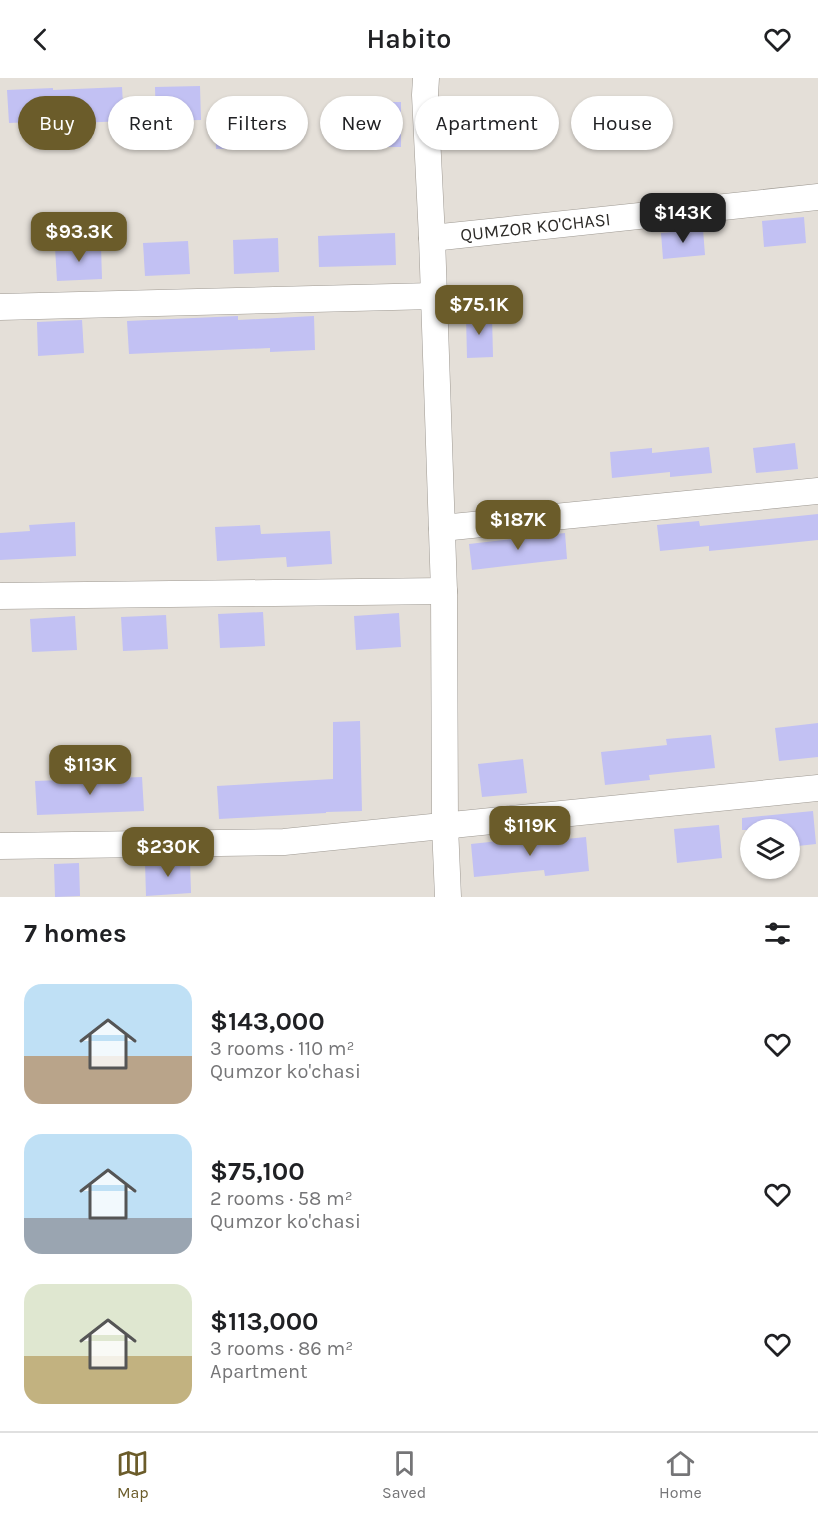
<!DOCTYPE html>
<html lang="en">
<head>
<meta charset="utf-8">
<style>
  body { margin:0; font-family:Karla,sans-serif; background:#f6f6f6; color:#202124; height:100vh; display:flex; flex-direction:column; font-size:22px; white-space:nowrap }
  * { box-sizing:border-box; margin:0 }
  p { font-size:20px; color:#757577 }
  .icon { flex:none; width:33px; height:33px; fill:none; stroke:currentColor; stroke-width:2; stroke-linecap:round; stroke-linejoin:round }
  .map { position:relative; height:819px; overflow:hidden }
  .drawer { display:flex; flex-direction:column; background:#fff; flex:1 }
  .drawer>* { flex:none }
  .hud { position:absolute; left:18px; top:18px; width:783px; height:54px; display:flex; gap:12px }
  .fabs { position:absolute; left:740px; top:741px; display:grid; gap:12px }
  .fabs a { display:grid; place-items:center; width:60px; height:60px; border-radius:50%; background:#fff; box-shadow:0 2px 4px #0004; font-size:30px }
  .price { position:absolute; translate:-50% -51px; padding:0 14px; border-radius:12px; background:#6b5c2a; color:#fff; font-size:20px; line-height:39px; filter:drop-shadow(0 2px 3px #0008) }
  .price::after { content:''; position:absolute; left:50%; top:36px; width:18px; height:14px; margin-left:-9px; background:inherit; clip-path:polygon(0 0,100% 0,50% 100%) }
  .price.on { background:#222; color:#fff }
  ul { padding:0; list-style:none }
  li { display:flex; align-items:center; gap:18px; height:150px; padding:0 24px }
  li span { display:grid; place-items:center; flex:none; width:168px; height:120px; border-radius:18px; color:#555 }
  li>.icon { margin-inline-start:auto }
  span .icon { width:72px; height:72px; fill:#fffc; stroke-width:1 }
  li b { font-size:26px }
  h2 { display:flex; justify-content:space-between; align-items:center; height:72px; padding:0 24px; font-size:26px }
  .tag { padding:0 21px; border-radius:27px; background:#fff; box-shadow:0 2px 4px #0004; font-size:21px; line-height:54px }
  .tag.on { background:#6b5c2a; color:#fff }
  header { display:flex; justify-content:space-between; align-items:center; height:78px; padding:0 24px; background:#fff; font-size:27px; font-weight:600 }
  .menu { display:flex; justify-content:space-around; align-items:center; height:84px; border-top:2px solid #e0e0e0; background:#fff; font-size:16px; color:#757577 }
  .menu a { display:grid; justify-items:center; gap:3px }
  .menu .on { color:#6b5c2a }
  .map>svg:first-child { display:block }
  .building { fill:#c2c1f3 }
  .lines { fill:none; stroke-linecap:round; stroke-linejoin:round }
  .street-casing { stroke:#9e9992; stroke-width:27 }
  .street { stroke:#fff; stroke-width:26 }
  .labels { text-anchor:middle; stroke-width:5; stroke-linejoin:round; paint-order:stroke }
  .street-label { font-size:18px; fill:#2d2b28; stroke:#fff }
</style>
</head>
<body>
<header><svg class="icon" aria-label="back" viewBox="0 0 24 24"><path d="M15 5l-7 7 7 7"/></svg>Habito<svg class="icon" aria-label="heart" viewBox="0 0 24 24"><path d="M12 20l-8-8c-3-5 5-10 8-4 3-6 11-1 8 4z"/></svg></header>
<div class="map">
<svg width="818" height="819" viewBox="0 0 818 819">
  <rect width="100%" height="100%" fill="#e4dfd8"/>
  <g class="building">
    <polygon points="200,8 201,42 156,43 155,9"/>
    <polygon points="122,9 124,43 79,45 79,42 9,45 7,12 53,10 53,12"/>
    <polygon points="635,20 643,61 617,66 609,25"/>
    <rect x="367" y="24" width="34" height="45"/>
    <polygon points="249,25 250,70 216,71 215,26"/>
    <polygon points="804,139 806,165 764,169 762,143"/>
    <polygon points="703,151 705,177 663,181 661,155"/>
    <polygon points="395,155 396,187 319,189 318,158"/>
    <polygon points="278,160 279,194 234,196 233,162"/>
    <polygon points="188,163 190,196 145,198 143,165"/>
    <polygon points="101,167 102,201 57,203 55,169"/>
    <polygon points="492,237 493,279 467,280 466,238"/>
    <polygon points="238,238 238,242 314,238 315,272 270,274 270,270 129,276 127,243"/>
    <polygon points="82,242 84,275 38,278 37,244"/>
    <polygon points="795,365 798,391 756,395 753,370"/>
    <polygon points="709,369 712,395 670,399 670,394 612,400 610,374 652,370 652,375"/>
    <polygon points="818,436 818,462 709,473 709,468 660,473 657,447 699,443 700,448"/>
    <polygon points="75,444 76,478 0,482 0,455 30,453 29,447"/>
    <polygon points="260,447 261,456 330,453 332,486 287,489 286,479 217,483 215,449"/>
    <polygon points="565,455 567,481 472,492 469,466"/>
    <polygon points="263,534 265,568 220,570 218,536"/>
    <polygon points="399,535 401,569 356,572 354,538"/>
    <polygon points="166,537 168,571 123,573 121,539"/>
    <polygon points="75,538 77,572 32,574 30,541"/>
    <polygon points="360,643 362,733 326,734 326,735 219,741 217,708 333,701 333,644"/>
    <polygon points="818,645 818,679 779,683 775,650"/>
    <polygon points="711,657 715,690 649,697 650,702 605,707 601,674 667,667 666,661"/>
    <polygon points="523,681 527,715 482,719 478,686"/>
    <polygon points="142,699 144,733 37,737 35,703"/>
    <polygon points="813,733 816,766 789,769 789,752 742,752 742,740"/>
    <polygon points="719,747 722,780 677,785 674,751"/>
    <polygon points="586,759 589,793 545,798 544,792 474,799 471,766 516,761 516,766"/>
    <polygon points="190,782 191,815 146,818 145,784"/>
    <polygon points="79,785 80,818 55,819 54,786"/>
  </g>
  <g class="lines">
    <g class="street-casing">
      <g id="street">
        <polyline points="426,0 425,17 432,160 444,513 445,748 448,819"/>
        <path id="s1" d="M432,160L818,119"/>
        <polyline points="0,229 433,218"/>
        <polyline points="442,450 818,413"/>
        <polyline points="0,518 444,513"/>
        <polyline points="0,768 284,764 818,710"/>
      </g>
    </g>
    <use href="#street" class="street"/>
  </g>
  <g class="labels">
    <g class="street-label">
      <text dy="6" stroke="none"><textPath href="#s1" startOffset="104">QUMZOR KO'CHASI</textPath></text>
    </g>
  </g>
</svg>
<div class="fabs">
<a><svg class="icon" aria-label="layers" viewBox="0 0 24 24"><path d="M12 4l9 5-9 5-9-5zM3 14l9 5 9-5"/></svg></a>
</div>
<b class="price on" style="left:683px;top:166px">$143K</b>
<b class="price" style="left:79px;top:185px">$93.3K</b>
<b class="price" style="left:479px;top:258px">$75.1K</b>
<b class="price" style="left:518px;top:473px">$187K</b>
<b class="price" style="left:90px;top:718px">$113K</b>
<b class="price" style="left:530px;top:779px">$119K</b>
<b class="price" style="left:168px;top:800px">$230K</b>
<div class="hud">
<a class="tag on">Buy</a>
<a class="tag">Rent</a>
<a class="tag">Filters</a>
<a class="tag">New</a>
<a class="tag">Apartment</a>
<a class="tag">House</a>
</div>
</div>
<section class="drawer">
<h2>7 homes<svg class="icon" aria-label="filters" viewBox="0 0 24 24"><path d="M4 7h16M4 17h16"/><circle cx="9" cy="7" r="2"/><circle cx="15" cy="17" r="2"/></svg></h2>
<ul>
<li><span style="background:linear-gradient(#bfe0f5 60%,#b9a48a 0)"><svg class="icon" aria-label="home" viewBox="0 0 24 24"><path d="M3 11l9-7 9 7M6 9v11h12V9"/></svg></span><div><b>$143,000</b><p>3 rooms · 110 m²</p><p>Qumzor ko'chasi</p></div><svg class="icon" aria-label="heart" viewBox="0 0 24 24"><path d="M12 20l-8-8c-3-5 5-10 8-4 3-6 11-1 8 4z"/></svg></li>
<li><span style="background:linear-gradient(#bfe0f5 70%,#9aa5b1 0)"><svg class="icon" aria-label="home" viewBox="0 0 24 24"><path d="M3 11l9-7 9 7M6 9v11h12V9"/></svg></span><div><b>$75,100</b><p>2 rooms · 58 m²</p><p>Qumzor ko'chasi</p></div><svg class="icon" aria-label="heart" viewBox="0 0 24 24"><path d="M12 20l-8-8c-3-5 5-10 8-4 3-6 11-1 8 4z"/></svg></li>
<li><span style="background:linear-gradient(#dfe7d0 60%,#c2b280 0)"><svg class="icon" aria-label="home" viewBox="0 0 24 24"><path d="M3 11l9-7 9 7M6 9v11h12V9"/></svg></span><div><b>$113,000</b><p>3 rooms · 86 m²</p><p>Apartment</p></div><svg class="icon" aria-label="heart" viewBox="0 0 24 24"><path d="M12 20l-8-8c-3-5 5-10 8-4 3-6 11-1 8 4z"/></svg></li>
</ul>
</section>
<nav class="menu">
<a class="on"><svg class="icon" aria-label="map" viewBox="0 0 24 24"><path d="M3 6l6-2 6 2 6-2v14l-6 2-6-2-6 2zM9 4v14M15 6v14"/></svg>Map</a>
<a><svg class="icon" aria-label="saved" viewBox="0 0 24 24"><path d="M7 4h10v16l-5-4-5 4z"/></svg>Saved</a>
<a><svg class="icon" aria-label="home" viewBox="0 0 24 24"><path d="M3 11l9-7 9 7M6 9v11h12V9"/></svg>Home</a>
</nav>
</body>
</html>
